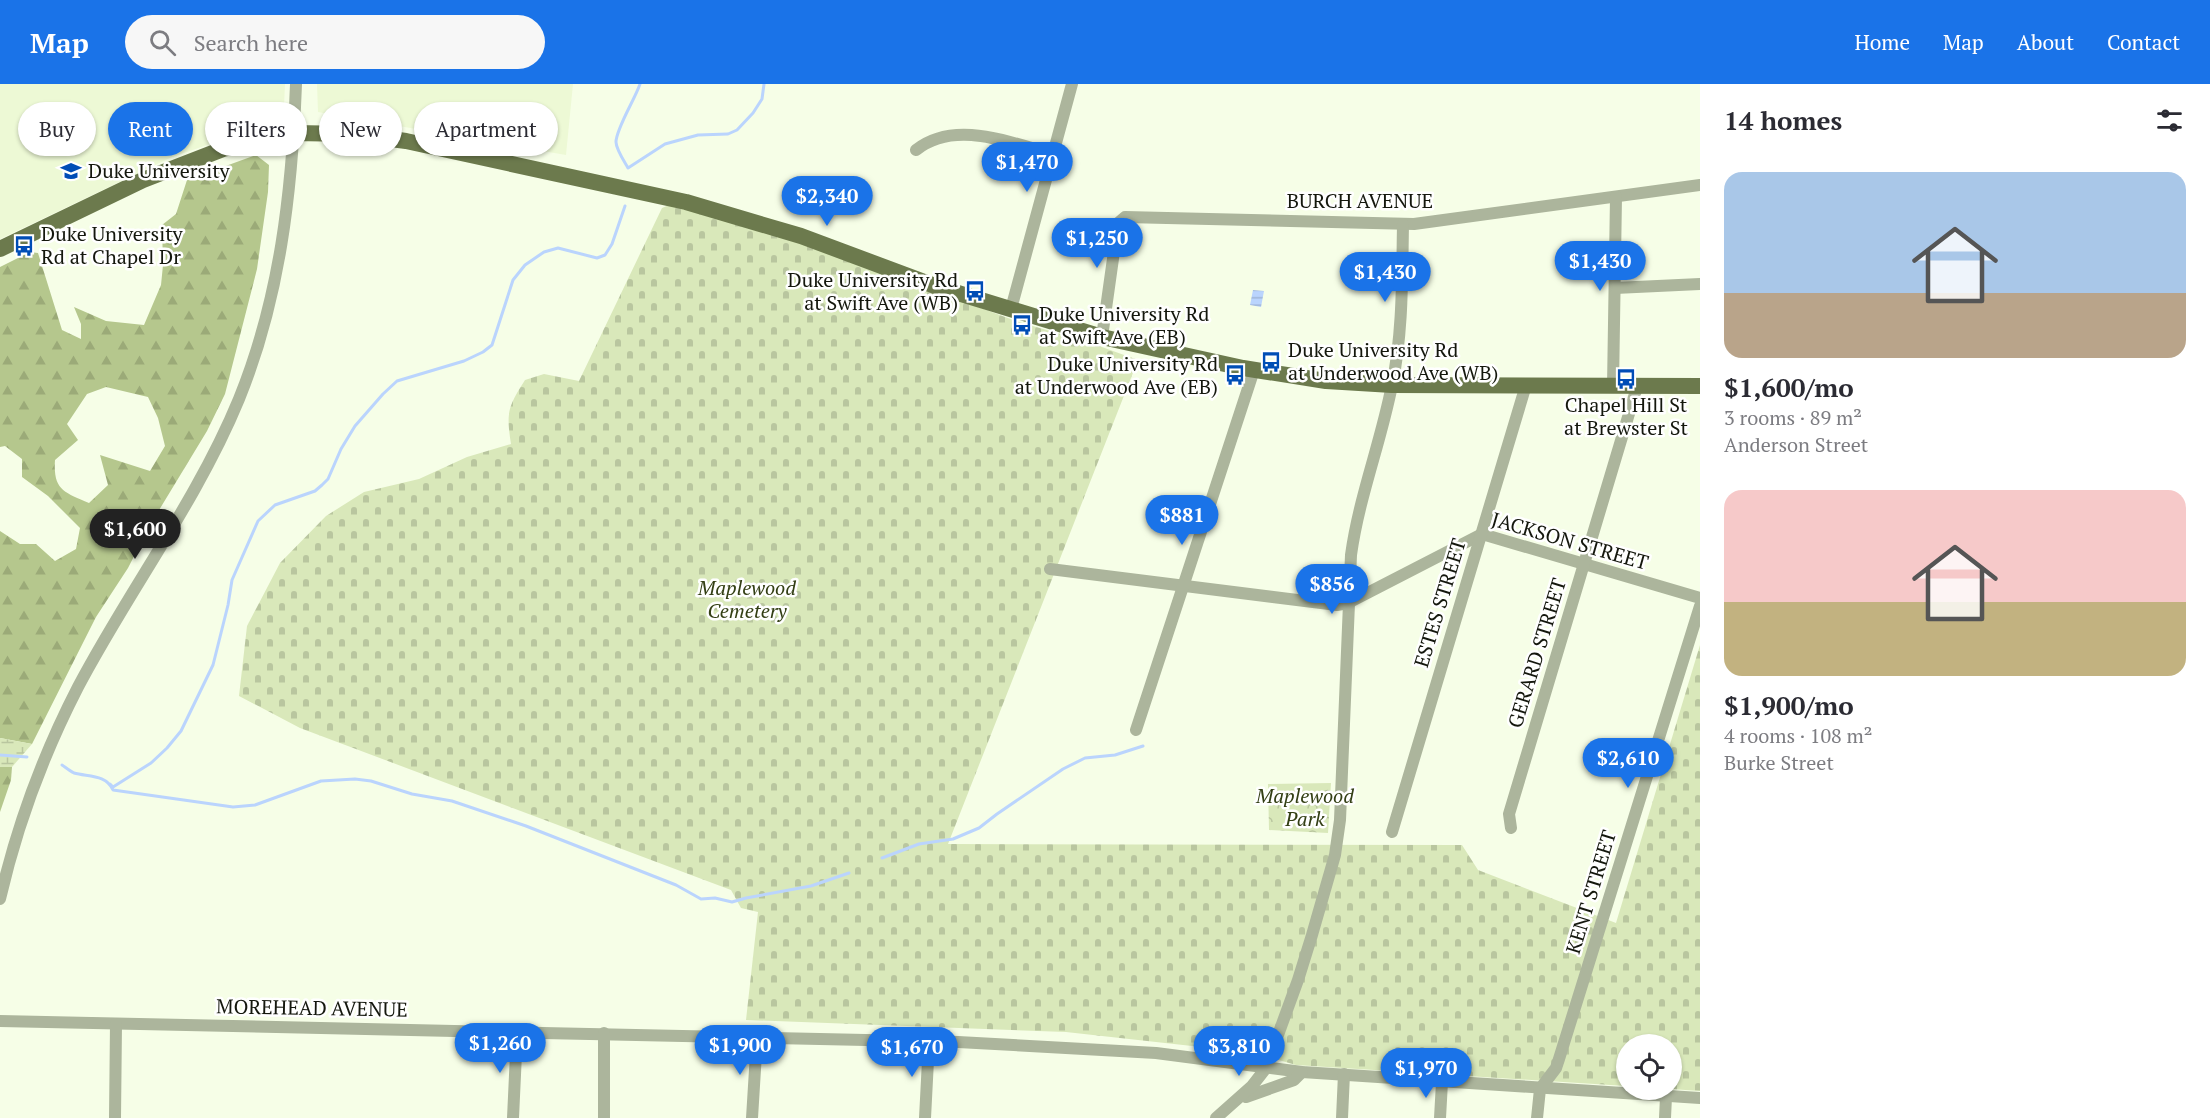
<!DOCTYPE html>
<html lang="en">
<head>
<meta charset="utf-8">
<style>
  body { margin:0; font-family:"PT Serif",serif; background:#f7f7f7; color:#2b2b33; height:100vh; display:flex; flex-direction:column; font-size:22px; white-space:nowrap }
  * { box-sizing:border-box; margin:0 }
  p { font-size:20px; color:#7c7c81 }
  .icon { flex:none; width:33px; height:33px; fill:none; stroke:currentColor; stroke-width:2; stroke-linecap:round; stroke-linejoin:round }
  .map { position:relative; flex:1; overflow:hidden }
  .panel { display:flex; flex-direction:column; background:#fff; width:510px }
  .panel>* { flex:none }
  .banner { position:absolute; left:18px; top:18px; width:570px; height:54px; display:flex; gap:12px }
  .fabs { position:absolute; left:1616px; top:950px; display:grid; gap:12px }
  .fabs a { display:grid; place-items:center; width:66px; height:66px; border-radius:50%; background:#fff; box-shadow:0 2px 4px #0004; font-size:30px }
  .price { position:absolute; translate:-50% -51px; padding:0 14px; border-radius:21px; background:#1a73e8; color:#fff; font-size:20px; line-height:39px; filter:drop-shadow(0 2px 3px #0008) }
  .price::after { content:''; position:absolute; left:50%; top:36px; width:18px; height:14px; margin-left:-9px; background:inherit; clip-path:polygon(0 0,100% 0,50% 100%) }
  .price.active { background:#222; color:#fff }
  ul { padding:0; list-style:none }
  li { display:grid; align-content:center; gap:12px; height:318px; padding:0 24px }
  li span { display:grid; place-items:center; height:186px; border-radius:18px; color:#555 }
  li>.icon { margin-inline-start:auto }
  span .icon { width:108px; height:108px; fill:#fffc; stroke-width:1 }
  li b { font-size:26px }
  h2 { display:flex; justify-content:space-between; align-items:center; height:72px; padding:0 24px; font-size:26px }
  .pill { padding:0 21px; border-radius:27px; background:#fff; box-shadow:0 2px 4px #0004; font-size:21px; line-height:54px }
  .pill.active { background:#1a73e8; color:#fff }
  header { display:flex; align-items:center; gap:36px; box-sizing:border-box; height:84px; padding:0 30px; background:#1a73e8; color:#fff }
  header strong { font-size:28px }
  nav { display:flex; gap:33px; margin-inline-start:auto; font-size:21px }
  .search { width:420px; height:54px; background:#f7f7f7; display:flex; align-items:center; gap:15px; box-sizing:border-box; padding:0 21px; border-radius:33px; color:#7c7c81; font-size:22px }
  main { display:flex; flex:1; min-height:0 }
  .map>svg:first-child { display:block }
  .built { fill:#edf9d5 }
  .forest { fill:url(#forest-firs); fill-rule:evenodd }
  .wetland { fill:url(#wetland-marsh) }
  .cemetery { fill:url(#cemetery-stones) }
  .park { fill:url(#park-crowns) }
  .water { fill:url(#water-rules) }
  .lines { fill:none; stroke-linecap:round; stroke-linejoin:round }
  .stream { stroke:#bad4fd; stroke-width:3 }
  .minor { stroke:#acb59c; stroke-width:12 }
  .major { stroke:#6c7a4d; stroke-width:16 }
  .labels { text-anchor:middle; stroke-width:5; stroke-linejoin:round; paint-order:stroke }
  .poi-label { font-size:20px; fill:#14170d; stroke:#fff; text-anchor:start }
  .street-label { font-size:20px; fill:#14170d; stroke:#fff }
  .park-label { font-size:20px; font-style:italic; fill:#333f14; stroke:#fff }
</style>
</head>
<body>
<header>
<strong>Map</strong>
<div class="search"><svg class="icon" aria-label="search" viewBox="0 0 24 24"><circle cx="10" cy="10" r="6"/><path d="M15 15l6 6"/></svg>Search here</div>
<nav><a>Home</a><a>Map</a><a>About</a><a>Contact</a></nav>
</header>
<main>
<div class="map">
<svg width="1700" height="1034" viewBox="0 0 1700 1034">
  <defs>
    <pattern id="forest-firs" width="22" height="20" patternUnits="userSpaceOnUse" patternTransform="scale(1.5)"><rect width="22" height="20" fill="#b5c78d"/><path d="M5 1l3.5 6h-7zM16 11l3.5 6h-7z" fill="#9baa78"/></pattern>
    <pattern id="wetland-marsh" width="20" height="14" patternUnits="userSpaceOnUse" patternTransform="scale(1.5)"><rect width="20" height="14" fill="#d9e8ba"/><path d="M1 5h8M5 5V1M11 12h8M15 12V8" fill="none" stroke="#b9c69f"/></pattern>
    <pattern id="cemetery-stones" width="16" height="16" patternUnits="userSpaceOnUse" patternTransform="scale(1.5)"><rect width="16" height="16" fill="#d9e8ba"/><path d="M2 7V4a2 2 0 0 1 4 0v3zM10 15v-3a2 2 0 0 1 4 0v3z" fill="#b9c69f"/></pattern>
    <pattern id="park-crowns" width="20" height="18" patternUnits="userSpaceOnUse" patternTransform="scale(1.5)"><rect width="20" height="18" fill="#d9e8ba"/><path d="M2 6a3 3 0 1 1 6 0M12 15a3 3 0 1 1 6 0" fill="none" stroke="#b9c69f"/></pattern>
    <pattern id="water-rules" width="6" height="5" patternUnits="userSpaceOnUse" patternTransform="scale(1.5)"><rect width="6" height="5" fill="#bad4fd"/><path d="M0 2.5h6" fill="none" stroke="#9fb5d8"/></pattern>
  </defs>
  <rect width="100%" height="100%" fill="#f6fee7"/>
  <g class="built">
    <polygon points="0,0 285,0 283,43 225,55 172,73 0,155"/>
    <polygon points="317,0 573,0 566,71 318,28"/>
  </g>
  <g class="forest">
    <path d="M256,71L269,81L268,108L257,185L225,310L207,347L150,441L128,484L96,533L32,660L0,654V447L20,460H36L55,477L76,465L80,444L48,412L22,393V375L5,362L0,363V183L30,168L38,169L62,246L81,255V240L74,223L106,237L144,241L161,201L163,181L162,141L176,130L187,96ZM106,303L148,313L158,334L165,362L150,387L100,371L108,401L89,419C64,408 53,406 55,376L78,356L67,340L87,310Z"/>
    <polygon points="0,683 12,683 11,696 0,728"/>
  </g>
  <polygon class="wetland" points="0,654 32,660 12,683 0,683"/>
  <path class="cemetery" d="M669,121L800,157L1019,238L1088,258L1138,276L948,760L1462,761L1478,786L1616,839L1700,561V1007L1671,1005V960H1626V1002L1296,981L1255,969L1066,948L746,936L758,828L741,824L731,806L300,644L239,612L247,542L280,479L326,432L364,408L419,395L467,373L511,360C506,328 508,323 525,296L544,290L579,297L662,124Z"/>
  <polygon class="park" points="1331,699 1328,749 1269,746 1268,700"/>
  <polygon class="water" points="1253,206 1264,207 1261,223 1250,221"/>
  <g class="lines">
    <g class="stream">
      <path d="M640,0C635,15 616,45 616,58C616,65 624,77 628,84L665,60L698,51L728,50L737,46L753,29L762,15L764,0"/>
      <polyline points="0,671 27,673"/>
      <path d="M62,681C65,683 70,687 74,689C88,693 106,690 113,706L233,723L255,721L321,697L355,695L371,697L412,710L452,717L526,742L676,801L701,815L715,814L732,818L746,814L811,802L849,789"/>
      <polyline points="110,700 113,703 151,679 167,664 181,647 213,581 228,521 232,496 258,437 275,421 315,407 322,401 328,395 341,365 355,342 383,310 397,297 464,277 483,268 492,261 513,196 525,181 544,168 558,164 597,174 605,171 612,160 625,122"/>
      <polyline points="882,774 919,760 953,755 979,744 997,730 1063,685 1085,674 1115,671 1143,662"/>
    </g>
    <g class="minor">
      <path d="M916,66C955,35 1010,59 1053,70"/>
      <polyline points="1615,204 1700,200"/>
      <polyline points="1011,225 1072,0"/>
      <polyline points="1102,253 1118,139 1125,133 1414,140 1700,101"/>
      <polyline points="1613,303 1616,113"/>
      <polyline points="1050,485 1337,521 1348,519 1482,450 1700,514"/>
      <polyline points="1136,646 1254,286"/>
      <polyline points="1511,744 1509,730 1637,303"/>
      <polyline points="1392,748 1526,301"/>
      <path d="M0,815C17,741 43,671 78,603C129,506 197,417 239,315C280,214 292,108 296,0"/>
      <polyline points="0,937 958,958 1156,969 1302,988 1700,1014"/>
      <polyline points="604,949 604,1034"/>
      <polyline points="1246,1013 1294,996 1302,988"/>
      <polyline points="115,1034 116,940"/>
      <polyline points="513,1034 517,948"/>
      <polyline points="752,1034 757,953"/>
      <polyline points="925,1034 929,957"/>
      <path d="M1216,1034L1252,1002L1266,984L1298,896L1312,851L1335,771L1340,736L1351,471C1359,413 1381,358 1392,301C1403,249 1402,193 1403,140"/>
      <polyline points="1342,1034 1344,990"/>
      <polyline points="1440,1034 1442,998"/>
      <polyline points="1537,1034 1540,1005 1556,984 1559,975 1700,522"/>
      <polyline points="1665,1034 1666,1013"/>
    </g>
    <polyline class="major" points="0,165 143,96 223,65 294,49 353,50 406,57 686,118 801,152 935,202 1102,253 1243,284 1326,297 1392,301 1700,302"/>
  </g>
  <defs>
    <g id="university-bare" transform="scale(1.62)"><path d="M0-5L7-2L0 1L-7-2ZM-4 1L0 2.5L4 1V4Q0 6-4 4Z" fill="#004db6" stroke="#fff" stroke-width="2.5" paint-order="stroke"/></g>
    <g id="bus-bare" transform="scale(1.62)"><path d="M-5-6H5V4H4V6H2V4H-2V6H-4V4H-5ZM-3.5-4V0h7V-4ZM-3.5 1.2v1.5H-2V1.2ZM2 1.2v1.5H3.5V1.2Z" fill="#004db6" stroke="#fff" stroke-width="2.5" paint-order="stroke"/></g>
  </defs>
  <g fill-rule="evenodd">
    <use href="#university-bare" x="71" y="87"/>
    <use href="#bus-bare" x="24" y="162"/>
    <use href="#bus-bare" x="975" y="207"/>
    <use href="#bus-bare" x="1022" y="241"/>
    <use href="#bus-bare" x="1271" y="278"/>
    <use href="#bus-bare" x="1235" y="291"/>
    <use href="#bus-bare" x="1626" y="295"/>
  </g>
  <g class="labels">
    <g class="poi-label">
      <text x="88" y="94">Duke University</text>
      <text x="41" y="157">Duke University<tspan x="41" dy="23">Rd at Chapel Dr</tspan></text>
      <text x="958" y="203" text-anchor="end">Duke University Rd<tspan x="958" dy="23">at Swift Ave (WB)</tspan></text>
      <text x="1039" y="237">Duke University Rd<tspan x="1039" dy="23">at Swift Ave (EB)</tspan></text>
      <text x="1288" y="273">Duke University Rd<tspan x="1288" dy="23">at Underwood Ave (WB)</tspan></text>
      <text x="1218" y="287" text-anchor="end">Duke University Rd<tspan x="1218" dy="23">at Underwood Ave (EB)</tspan></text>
      <text x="1626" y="328" text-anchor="middle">Chapel Hill St<tspan x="1626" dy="23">at Brewster St</tspan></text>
    </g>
    <g class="street-label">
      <text x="1360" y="124">BURCH AVENUE</text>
      <text transform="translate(1570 457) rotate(16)" y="7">JACKSON STREET</text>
      <text transform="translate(1440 519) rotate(-73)" y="7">ESTES STREET</text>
      <text transform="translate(1537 569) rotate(-73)" y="7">GERARD STREET</text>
      <text transform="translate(1591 808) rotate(-73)" y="7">KENT STREET</text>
      <text transform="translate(312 924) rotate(1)" y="7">MOREHEAD AVENUE</text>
    </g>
    <g class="park-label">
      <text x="747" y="511">Maplewood<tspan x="747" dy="23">Cemetery</tspan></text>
      <text x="1305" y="719">Maplewood<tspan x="1305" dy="23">Park</tspan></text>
    </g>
  </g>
</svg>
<div class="fabs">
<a><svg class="icon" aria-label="locate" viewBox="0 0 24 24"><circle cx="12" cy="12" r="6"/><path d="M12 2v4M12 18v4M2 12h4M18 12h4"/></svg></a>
</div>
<b class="price" style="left:1027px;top:109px">$1,470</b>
<b class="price" style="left:827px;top:143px">$2,340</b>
<b class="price" style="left:1097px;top:185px">$1,250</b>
<b class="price" style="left:1600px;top:208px">$1,430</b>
<b class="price" style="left:1385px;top:219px">$1,430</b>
<b class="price" style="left:1182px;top:462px">$881</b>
<b class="price active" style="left:135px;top:476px">$1,600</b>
<b class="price" style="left:1332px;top:531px">$856</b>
<b class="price" style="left:1628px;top:705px">$2,610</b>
<b class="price" style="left:500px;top:990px">$1,260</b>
<b class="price" style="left:740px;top:992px">$1,900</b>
<b class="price" style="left:1239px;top:993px">$3,810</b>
<b class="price" style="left:912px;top:994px">$1,670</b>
<b class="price" style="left:1426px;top:1015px">$1,970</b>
<div class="banner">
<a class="pill">Buy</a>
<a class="pill active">Rent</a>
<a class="pill">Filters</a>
<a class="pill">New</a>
<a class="pill">Apartment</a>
</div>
</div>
<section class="panel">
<h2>14 homes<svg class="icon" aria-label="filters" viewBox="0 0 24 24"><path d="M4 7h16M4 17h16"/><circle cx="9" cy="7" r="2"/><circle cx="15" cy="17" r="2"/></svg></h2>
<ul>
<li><span style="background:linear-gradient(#a9c7e8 65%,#b9a48a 0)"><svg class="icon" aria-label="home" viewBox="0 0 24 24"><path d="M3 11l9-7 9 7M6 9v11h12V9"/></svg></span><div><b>$1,600/mo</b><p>3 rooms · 89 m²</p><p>Anderson Street</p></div></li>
<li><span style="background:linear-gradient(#f6c9c9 60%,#c2b280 0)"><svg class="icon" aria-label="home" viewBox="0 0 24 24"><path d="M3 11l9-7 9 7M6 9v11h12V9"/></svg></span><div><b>$1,900/mo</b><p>4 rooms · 108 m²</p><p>Burke Street</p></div></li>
</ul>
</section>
</main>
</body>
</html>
